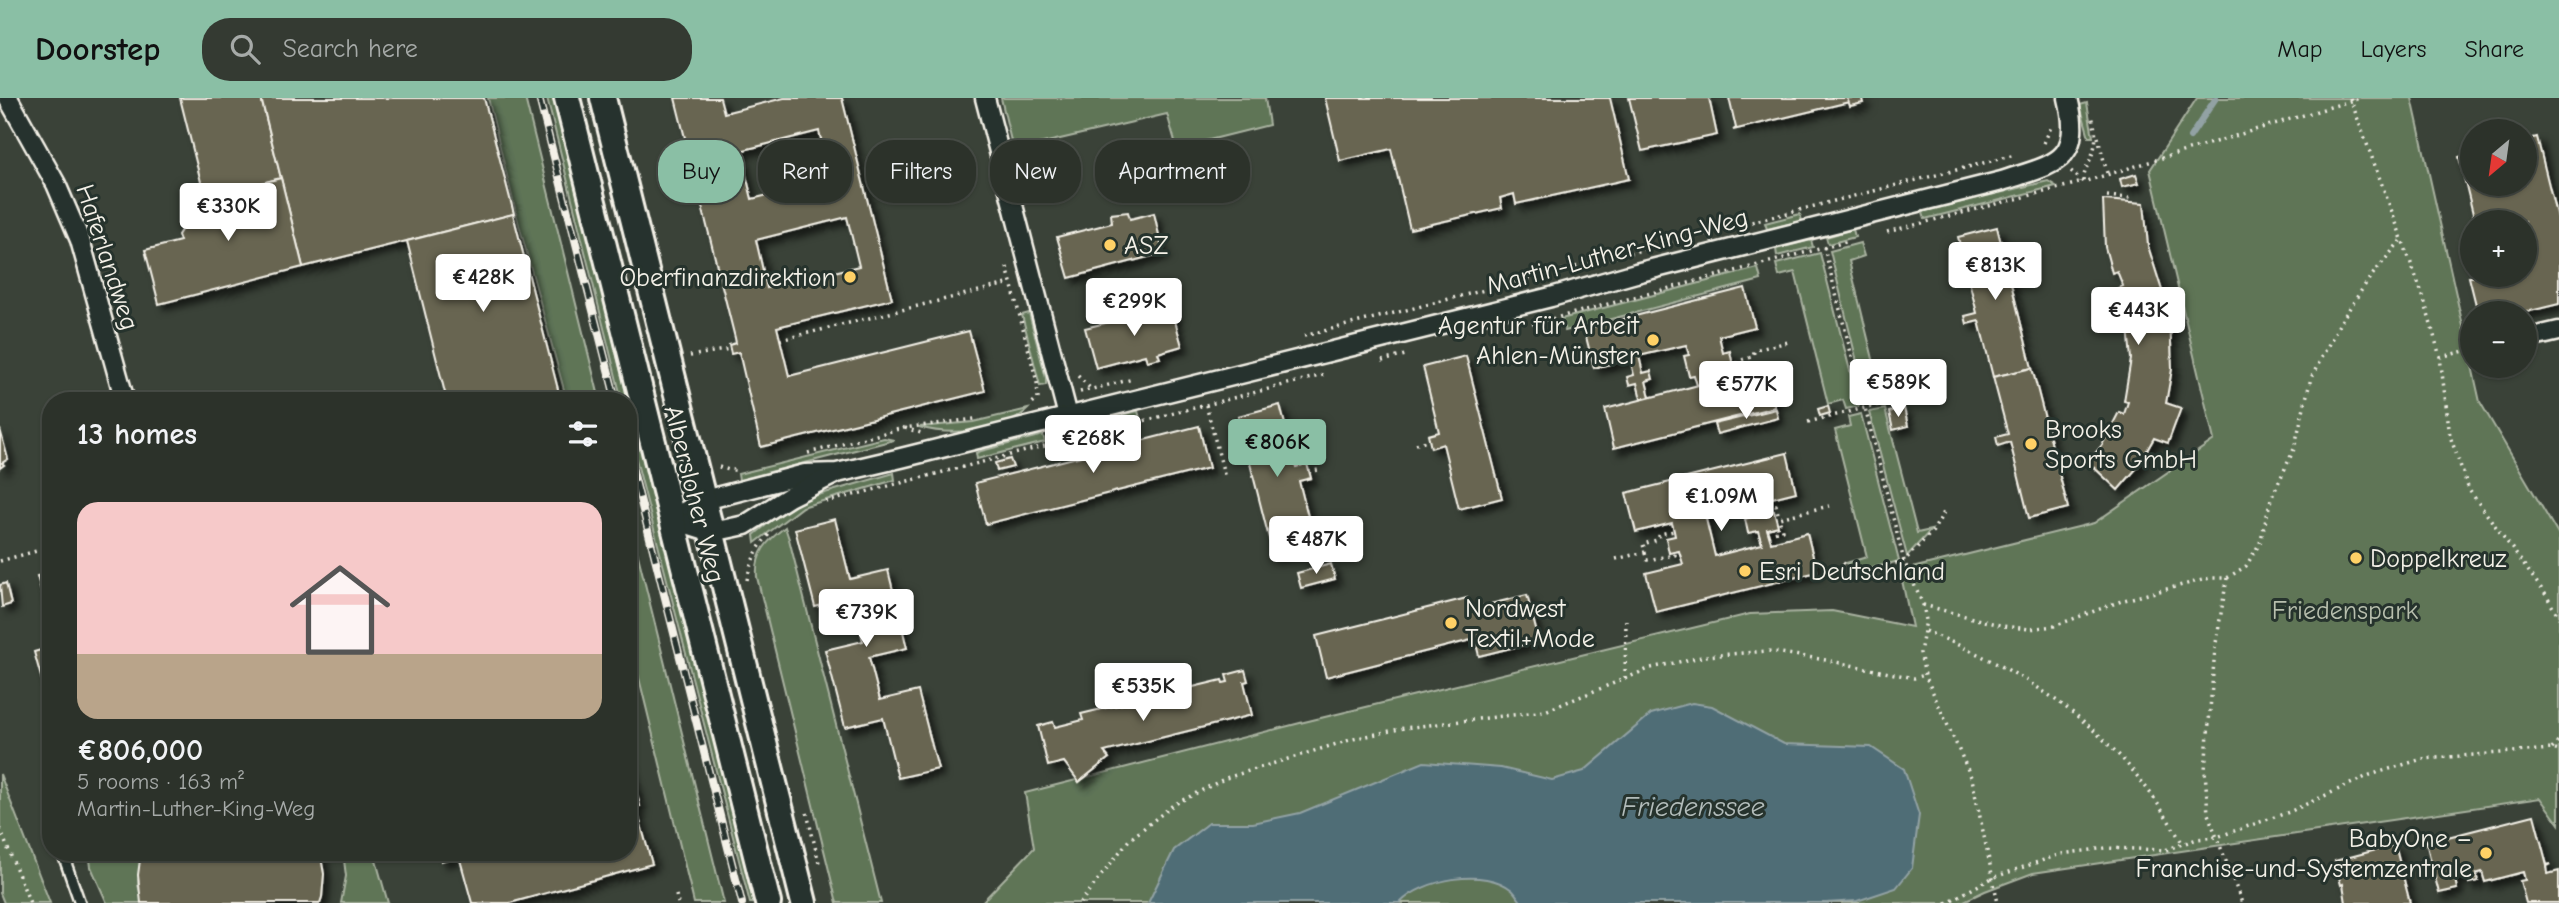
<!DOCTYPE html>
<html lang="en">
<head>
<meta charset="utf-8">
<style>
  body { margin:0; font-family:"Comic Neue",sans-serif; background:#343a32; color:#f1f3f6; height:100vh; display:flex; flex-direction:column; font-size:26px; white-space:nowrap }
  * { box-sizing:border-box; margin:0 }
  p { font-size:23px; color:#a6aaa8 }
  .icon { flex:none; width:38px; height:38px; fill:none; stroke:currentColor; stroke-width:2; stroke-linecap:round; stroke-linejoin:round }
  .map { position:relative; flex:1; overflow:hidden }
  .panel { position:absolute; left:42px; top:294px; width:595px; height:469px; display:flex; flex-direction:column; background:#2c322a; border-radius:28px; box-shadow:0 2px 5px #0004,0 0 0 2px #484d47 }
  .panel>* { flex:none }
  .banner { position:absolute; left:658px; top:42px; width:665px; height:63px; display:flex; gap:14px }
  .needle { width:46px; rotate:209deg }
  .tools { position:absolute; left:2460px; top:21px; display:grid; gap:14px }
  .tools a { display:grid; place-items:center; width:77px; height:77px; border-radius:50%; background:#2c322a; box-shadow:0 2px 5px #0004,0 0 0 2px #484d47; font-size:35px }
  .price { position:absolute; translate:-50% -60px; padding:0 16px; border-radius:7px; background:#fff; color:#222; font-size:23px; line-height:46px; filter:drop-shadow(0 2px 4px #0008) }
  .price::after { content:''; position:absolute; left:50%; top:42px; width:21px; height:16px; margin-left:-10px; background:inherit; clip-path:polygon(0 0,100% 0,50% 100%) }
  .price.current { background:#8abfa5; color:#111 }
  ul { padding:0; list-style:none }
  li { display:grid; align-content:center; gap:14px; height:371px; padding:0 35px }
  li span { display:grid; place-items:center; height:217px; border-radius:21px; color:#555 }
  li>.icon { margin-inline-start:auto }
  span .icon { width:126px; height:126px; fill:#fffc; stroke-width:1 }
  li b { font-size:30px }
  h2 { display:flex; justify-content:space-between; align-items:center; height:84px; padding:0 35px; font-size:30px }
  .chip { padding:0 24px; border-radius:28px; background:#2c322a; box-shadow:0 2px 5px #0004,0 0 0 2px #484d47; font-size:24px; line-height:63px }
  .chip.current { background:#8abfa5; color:#111 }
  header { display:flex; align-items:center; gap:42px; box-sizing:border-box; height:98px; padding:0 35px; background:#8abfa5; color:#111 }
  header strong { font-size:33px }
  nav { display:flex; gap:38px; margin-inline-start:auto; font-size:24px }
  .search { width:490px; height:63px; background:#343a32; display:flex; align-items:center; gap:18px; box-sizing:border-box; padding:0 24px; border-radius:28px; color:#a6aaa8; font-size:26px }
  .map>svg:first-child { display:block }
  .green { fill:#5e7457; stroke:#a9b2a0; stroke-width:2 }
  .water { fill:#506d76; stroke:#92a2a4; stroke-width:2 }
  .lines { fill:none; stroke-linecap:round; stroke-linejoin:round }
  .stream { stroke:#92a2a4; stroke-width:6 }
  .building { fill:#676551; stroke:#f4f1e8; stroke-width:2; fill-rule:evenodd; filter:url(#shadow) }
  .service-casing { stroke:#f4f1e8; stroke-width:14 }
  .minor-casing { stroke:#f4f1e8; stroke-width:23 }
  .secondary-casing { stroke:#f4f1e8; stroke-width:30 }
  .path { stroke:#f4f1e8; stroke-width:3.5; stroke-dasharray:2 5; stroke-linecap:butt }
  .service { stroke:#26332d; stroke-width:9 }
  .minor { stroke:#26332d; stroke-width:18 }
  .secondary { stroke:#26332d; stroke-width:24 }
  .rail-casing { stroke:#f4f1e8; stroke-width:8 }
  .rail { stroke:#26332d; stroke-width:5; stroke-dasharray:16; stroke-linecap:butt }
  .poi-dot { fill:#ffd166; stroke:#26332d; stroke-width:2.5 }
  .labels { text-anchor:middle; stroke-width:6; stroke-linejoin:round; paint-order:stroke }
  .poi-label { font-size:26px; fill:#f4f1e8; stroke:#26332d; text-anchor:start }
  .street-label { font-size:26px; fill:#f4f1e8; stroke:#26332d }
  .park-label { font-size:26px; fill:#b8bfae; stroke:#26332d }
  .water-label { font-size:28px; font-style:italic; fill:#b2bcba; stroke:#26332d }
</style>
</head>
<body>
<header>
<strong>Doorstep</strong>
<div class="search"><svg class="icon" aria-label="search" viewBox="0 0 24 24"><circle cx="10" cy="10" r="6"/><path d="M15 15l6 6"/></svg>Search here</div>
<nav><a>Map</a><a>Layers</a><a>Share</a></nav>
</header>
<div class="map">
<svg width="2559" height="805" viewBox="0 0 2559 805">
  <defs>
    <filter id="shadow"><feDropShadow dx="6" dy="6" stdDeviation="3.5" flood-color="#0009"/></filter>
  </defs>
  <rect width="100%" height="100%" fill="#3a4238"/>
  <filter id="ink" filterUnits="userSpaceOnUse"><feTurbulence type="fractalNoise" baseFrequency=".0143" numOctaves="2"/><feDisplacementMap in="SourceGraphic" scale="14" xChannelSelector="R" yChannelSelector="G"/><feConvolveMatrix kernelMatrix="1 2 1 2 8 2 1 2 1" color-interpolation-filters="sRGB"/></filter>
  <g filter="url(#ink)">
    <g class="green">
      <polygon points="488,0 525,0 600,303 567,303 519,127"/>
      <polygon points="547,0 555,0 628,303 622,303"/>
      <polygon points="1001,0 1265,0 1269,27 1177,50 1167,16 1013,52"/>
      <polygon points="2197,0 2412,0 2480,304 2559,438 2559,726 2540,700 2033,775 1985,793 1960,805 981,805 1034,750 1025,695 1300,625 1750,516 1832,513 1912,529 1900,473 2094,425 2214,342 2150,72"/>
      <polygon points="2087,5 2093,39 2089,39 2080,7"/>
      <polygon points="2048,83 2056,88 1925,121 1923,115 1925,113"/>
      <polygon points="1800,116 1802,123 1767,131 1765,125"/>
      <polygon points="1853,131 1855,139 1828,146 1826,139"/>
      <polygon points="1811,142 1813,149 1777,158 1776,151"/>
      <polygon points="1860,145 1864,158 1849,163 1883,302 1867,305 1830,153"/>
      <polygon points="1820,155 1859,308 1846,311 1843,302 1828,306 1795,174 1779,178 1776,166"/>
      <polygon points="1758,170 1761,182 1565,233 1561,221"/>
      <polygon points="1029,215 1046,280 1046,287 1040,288 1022,217"/>
      <polygon points="628,303 639,347 757,805 750,805 628,330"/>
      <path d="M1028,311C1005,335 949,338 919,329L973,324Z"/>
      <polygon points="1885,311 1917,435 1931,432 1907,458 1869,314"/>
      <polygon points="1138,313 1140,320 1102,329 1101,322"/>
      <polygon points="1861,316 1899,463 1865,472 1854,472 1846,465 1867,459 1835,332 1850,328 1848,319"/>
      <polygon points="1094,324 1095,331 1052,342 1050,335"/>
      <polygon points="1043,337 1045,344 977,361 976,355 981,353"/>
      <polygon points="884,340 894,342 739,382 738,376"/>
      <polygon points="894,375 895,382 802,409 755,445 754,437 772,422 804,401"/>
      <polygon points="628,417 724,805 694,805 628,535"/>
      <path d="M785,429L789,441L881,805H837L757,479C755,455 767,443 785,429Z"/>
      <polygon points="0,676 50,805 4,805 0,795"/>
      <polygon points="89,754 141,754 138,787 143,805 107,805 91,769"/>
      <polygon points="343,754 363,754 365,760 375,759 388,805 341,805 346,778"/>
    </g>
    <path class="water" d="M1692,605L1712,608L1784,646L1871,649L1904,671L1919,717L1912,770L1896,790L1857,803L1826,805H1522C1519,801 1516,796 1512,792C1485,769 1423,781 1400,805H1148L1174,752L1209,725H1253L1300,715L1424,664L1501,670L1552,682L1584,673L1651,616Z"/>
    <g class="lines">
      <polyline class="stream" points="2190,39 2216,0"/>
    </g>
    <g class="building">
      <polygon points="180,0 261,0 281,80 205,100"/>
      <polygon points="261,0 484,0 514,116 303,169"/>
      <path d="M675,0H720L724,15L784,0H842L892,201L777,229L789,278L969,233L985,293L761,349L739,254L731,256L729,247L736,245L735,240ZM819,33L831,81L752,101L740,53ZM847,119L859,168L767,190L756,142Z"/>
      <polygon points="1325,0 1610,0 1629,81 1516,106 1514,96 1500,100 1502,110 1410,131 1391,51 1340,63"/>
      <polygon points="1629,0 1709,0 1717,37 1642,53"/>
      <polygon points="1729,0 1847,0 1849,4 1733,32 1736,30"/>
      <polygon points="1847,0 1866,0 1862,1 1863,5 1850,8"/>
      <polygon points="2537,39 2559,128 2559,206 2522,215 2478,215 2469,179 2525,177 2525,124 2475,124 2459,59 2473,55 2473,86 2525,86 2525,42"/>
      <polygon points="1039,46 1041,55 1025,59 1022,50"/>
      <polygon points="2136,76 2139,85 2122,89 2120,81"/>
      <polygon points="281,80 303,169 159,206 145,152 180,143 178,137 187,123 193,122 188,104"/>
      <polygon points="2103,102 2144,105 2148,148 2170,218 2172,271 2166,305 2181,310 2168,345 2154,340 2137,370 2118,392 2088,364 2102,347 2119,314 2124,316 2128,304 2124,303 2131,261 2127,218 2118,190 2123,188 2117,173 2112,175 2105,149"/>
      <polygon points="1128,114 1130,121 1154,115 1163,155 1069,180 1057,139 1112,125 1111,116"/>
      <polygon points="513,116 561,303 447,303 407,143"/>
      <polygon points="1997,129 2032,270 1993,279 1979,223 1967,226 1965,218 1977,215 1958,139"/>
      <polygon points="1745,190 1755,229 1719,238 1723,255 1730,253 1733,268 1727,269 1729,279 1697,287 1694,277 1689,278 1684,258 1689,257 1686,247 1639,258 1643,275 1651,273 1653,281 1646,283 1650,299 1641,301 1637,285 1629,287 1627,279 1634,277 1630,261 1594,270 1584,231"/>
      <polygon points="1171,209 1182,248 1158,255 1160,260 1147,263 1145,257 1096,270 1085,230"/>
      <polygon points="1466,258 1502,400 1459,411 1443,346 1431,350 1428,337 1439,334 1423,269"/>
      <polygon points="1765,270 1775,309 1614,350 1605,311"/>
      <polygon points="2032,270 2068,410 2029,420 2010,344 1998,348 1996,339 2008,336 1993,279"/>
      <polygon points="1895,274 1899,292 1884,296 1880,278"/>
      <polygon points="1280,307 1296,369 1307,366 1311,380 1299,383 1315,446 1273,456 1238,318"/>
      <polygon points="1828,308 1830,315 1820,318 1818,311"/>
      <polygon points="1904,310 1908,328 1893,332 1889,314"/>
      <polygon points="1776,311 1778,320 1717,336 1714,326"/>
      <polygon points="1199,328 1209,370 986,426 975,385"/>
      <polygon points="0,331 8,361 2,365 4,367 0,370"/>
      <path d="M1787,355L1796,394L1760,403L1764,416L1774,413L1778,428L1767,431L1771,444L1807,435L1817,474L1656,514L1646,475L1683,466L1679,453L1669,455L1666,440L1675,438L1674,433L1672,425L1636,434L1626,395ZM1751,405L1755,418L1745,421L1748,435L1758,433L1762,446L1715,458L1705,417Z"/>
      <polygon points="1010,361 1013,369 997,373 995,365"/>
      <polygon points="835,421 850,481 888,472 907,550 869,559 880,602 918,593 938,671 898,680 883,620 845,629 825,552 863,543 852,499 815,509 795,431"/>
      <polygon points="1331,466 1335,481 1301,490 1297,475"/>
      <polygon points="51,475 51,516 48,517 37,478"/>
      <polygon points="6,485 11,506 2,509 0,487"/>
      <polygon points="1527,497 1539,543 1479,558 1475,541 1326,579 1316,538 1467,500 1470,511"/>
      <polygon points="51,549 51,603 48,604 34,554"/>
      <polygon points="1245,572 1248,583 1244,584 1252,617 1104,654 1109,660 1079,684 1064,664 1048,668 1038,628 1053,624 1055,629 1083,622 1081,616 1222,582 1223,585 1228,584 1226,577"/>
      <polygon points="629,667 640,708 628,711 628,667"/>
      <polygon points="636,709 652,766 510,805 472,805 459,758 472,754 628,754 628,711"/>
      <polygon points="2534,717 2547,767 2551,766 2547,768 2548,776 2559,773 2559,805 2526,805 2520,783 2525,782 2523,774 2485,784 2482,774 2476,776 2478,783 2469,785 2468,778 2455,781 2457,791 2439,795 2425,740 2428,744"/>
      <polygon points="2395,747 2410,805 2346,805 2343,786 2341,787 2335,763"/>
      <polygon points="141,754 320,754 324,776 322,799 320,805 141,805 138,777"/>
      <polygon points="439,754 472,754 441,763"/>
    </g>
    <g class="lines">
      <g class="service-casing">
        <polyline id="service" points="62,754 80,805"/>
      </g>
      <g class="minor-casing">
        <g id="minor">
          <polyline points="8,0 56,86 80,142 125,303"/>
          <polyline points="985,0 1068,318"/>
          <polyline points="2525,241 2559,233"/>
          <path d="M671,421L705,402L805,376L837,375L901,360L1551,199L1636,175L2002,83C2053,66 2084,65 2068,0"/>
          <polyline points="671,421 712,434 736,429 745,427 789,399 833,377"/>
        </g>
      </g>
      <g class="secondary-casing">
        <g id="secondary">
          <polyline points="567,0 768,805"/>
          <polyline points="603,0 804,805"/>
        </g>
      </g>
      <g class="path">
        <polyline points="2350,0 2423,198 2440,259 2450,338 2469,392 2546,497 2559,520"/>
        <polyline points="2098,39 2107,75"/>
        <polyline points="2044,45 2051,29"/>
        <polyline points="2071,73 2083,84 2360,0"/>
        <polyline points="2107,98 2129,100 2128,103"/>
        <path d="M1887,134L2083,84C2084,69 2093,61 2095,46C2097,37 2094,27 2092,17"/>
        <polyline points="1824,149 1904,463 1923,507 1926,522 1920,555 1925,577 1972,681 1998,805"/>
        <polyline points="1007,169 1037,284 1038,300 1030,307"/>
        <polyline points="1532,226 1846,144"/>
        <polyline points="1304,238 2015,57"/>
        <polyline points="780,242 1011,185"/>
        <polyline points="690,258 730,251"/>
        <polyline points="2440,259 2473,251"/>
        <polyline points="1382,263 1409,256"/>
        <polyline points="1728,274 1736,271 1738,263 1752,259 1755,252 1788,244"/>
        <polyline points="1078,278 1091,291"/>
        <polyline points="1080,294 1133,281"/>
        <polyline points="1206,307 1225,380"/>
        <polyline points="1808,324 1909,299"/>
        <polyline points="905,330 921,335"/>
        <polyline points="1416,346 1430,342"/>
        <polyline points="808,355 903,330 975,321"/>
        <polyline points="719,369 729,372 739,372"/>
        <polyline points="1309,374 1322,371"/>
        <polyline points="826,404 1327,276"/>
        <polyline points="1768,415 1767,410 1776,407 1779,420"/>
        <polyline points="1772,429 1773,434 1782,432 1779,420 1829,408"/>
        <polyline points="1645,455 1647,462 1675,457 1675,454"/>
        <polyline points="1616,461 1645,454 1643,446 1657,442 1660,436 1674,433"/>
        <polyline points="0,463 51,449"/>
        <polyline points="1843,465 1852,472 1862,474 1904,463 1933,433 1944,414"/>
        <polyline points="2227,480 2215,551 2205,672 2208,716 2242,805"/>
        <path d="M747,482C751,462 757,450 771,434"/>
        <polyline points="1923,507 2003,528 2029,531 2054,528 2124,502 2210,480 2227,480 2246,468 2260,445 2271,401 2294,351 2311,280 2341,223 2369,181 2402,141"/>
        <path d="M1925,533C2011,567 2088,613 2145,688C2159,706 2171,727 2183,746"/>
        <polyline points="1625,580 1626,522"/>
        <polyline points="2552,651 2559,643"/>
        <polyline points="807,715 819,765"/>
        <polyline points="0,731 30,805"/>
        <polyline points="676,797 678,805"/>
        <polyline points="1080,805 1129,742 1173,707 1226,680 1353,641 1404,630 1545,613 1651,570 1706,558 1768,553 1826,562 1914,580 1925,577"/>
        <polyline points="1946,805 1992,780 2061,756 2106,750 2165,752 2197,741 2217,739 2289,714 2370,677 2422,661 2552,651 2559,653"/>
      </g>
      <use href="#service" class="service"/>
      <use href="#minor" class="minor"/>
      <use href="#secondary" class="secondary"/>
      <g class="rail-casing">
        <g id="rail">
          <polyline points="539,0 616,303"/>
          <polyline points="628,353 742,805"/>
        </g>
      </g>
      <use href="#rail" class="rail"/>
    </g>
  </g>
  <g class="poi-dot">
    <circle cx="1110" cy="147" r="7"/>
    <circle cx="850" cy="179" r="7"/>
    <circle cx="1653" cy="242" r="7"/>
    <circle cx="2031" cy="346" r="7"/>
    <circle cx="2356" cy="460" r="7"/>
    <circle cx="1745" cy="473" r="7"/>
    <circle cx="1451" cy="525" r="7"/>
    <circle cx="2486" cy="755" r="7"/>
  </g>
  <g class="labels">
    <g class="poi-label">
      <text x="1124" y="156">ASZ</text>
      <text x="836" y="188" text-anchor="end">Oberfinanzdirektion</text>
      <text x="1639" y="236" text-anchor="end">Agentur für Arbeit<tspan x="1639" dy="30">Ahlen-Münster</tspan></text>
      <text x="2045" y="340">Brooks<tspan x="2045" dy="30">Sports GmbH</tspan></text>
      <text x="2370" y="469">Doppelkreuz</text>
      <text x="1759" y="482">Esri Deutschland</text>
      <text x="1465" y="519">Nordwest<tspan x="1465" dy="30">Textil+Mode</tspan></text>
      <text x="2472" y="749" text-anchor="end">BabyOne –<tspan x="2472" dy="30">Franchise-und-Systemzentrale</tspan></text>
    </g>
    <g class="street-label">
      <text transform="translate(1617 153) rotate(-15)" y="9">Martin-Luther-King-Weg</text>
      <text transform="translate(108 159) rotate(72)" y="9">Haferlandweg</text>
      <text transform="translate(695 396) rotate(76)" y="9">Albersloher Weg</text>
    </g>
    <g class="park-label">
      <text x="2345" y="521">Friedenspark</text>
    </g>
    <g class="water-label">
      <text x="1693" y="718">Friedenssee</text>
    </g>
  </g>
</svg>
<div class="tools">
<a><svg class="needle" viewBox="-14 -14 28 28"><path d="M0-13l5 13h-10z" fill="#e53935"/><path d="M0 13l5-13h-10z" fill="#a6aaa8"/></svg></a>
<a>+</a>
<a>−</a>
</div>
<b class="price" style="left:228px;top:145px">€330K</b>
<b class="price" style="left:1995px;top:204px">€813K</b>
<b class="price" style="left:483px;top:216px">€428K</b>
<b class="price" style="left:1134px;top:240px">€299K</b>
<b class="price" style="left:2138px;top:249px">€443K</b>
<b class="price" style="left:1898px;top:321px">€589K</b>
<b class="price" style="left:1746px;top:323px">€577K</b>
<b class="price" style="left:1093px;top:377px">€268K</b>
<b class="price current" style="left:1277px;top:381px">€806K</b>
<b class="price" style="left:1721px;top:435px">€1.09M</b>
<b class="price" style="left:1316px;top:478px">€487K</b>
<b class="price" style="left:866px;top:551px">€739K</b>
<b class="price" style="left:1143px;top:625px">€535K</b>
<div class="banner">
<a class="chip current">Buy</a>
<a class="chip">Rent</a>
<a class="chip">Filters</a>
<a class="chip">New</a>
<a class="chip">Apartment</a>
</div>
<section class="panel">
<h2>13 homes<svg class="icon" aria-label="filters" viewBox="0 0 24 24"><path d="M4 7h16M4 17h16"/><circle cx="9" cy="7" r="2"/><circle cx="15" cy="17" r="2"/></svg></h2>
<ul>
<li><span style="background:linear-gradient(#f6c9c9 70%,#b9a48a 0)"><svg class="icon" aria-label="home" viewBox="0 0 24 24"><path d="M3 11l9-7 9 7M6 9v11h12V9"/></svg></span><div><b>€806,000</b><p>5 rooms · 163 m²</p><p>Martin-Luther-King-Weg</p></div></li>
</ul>
</section>
</div>
</body>
</html>
